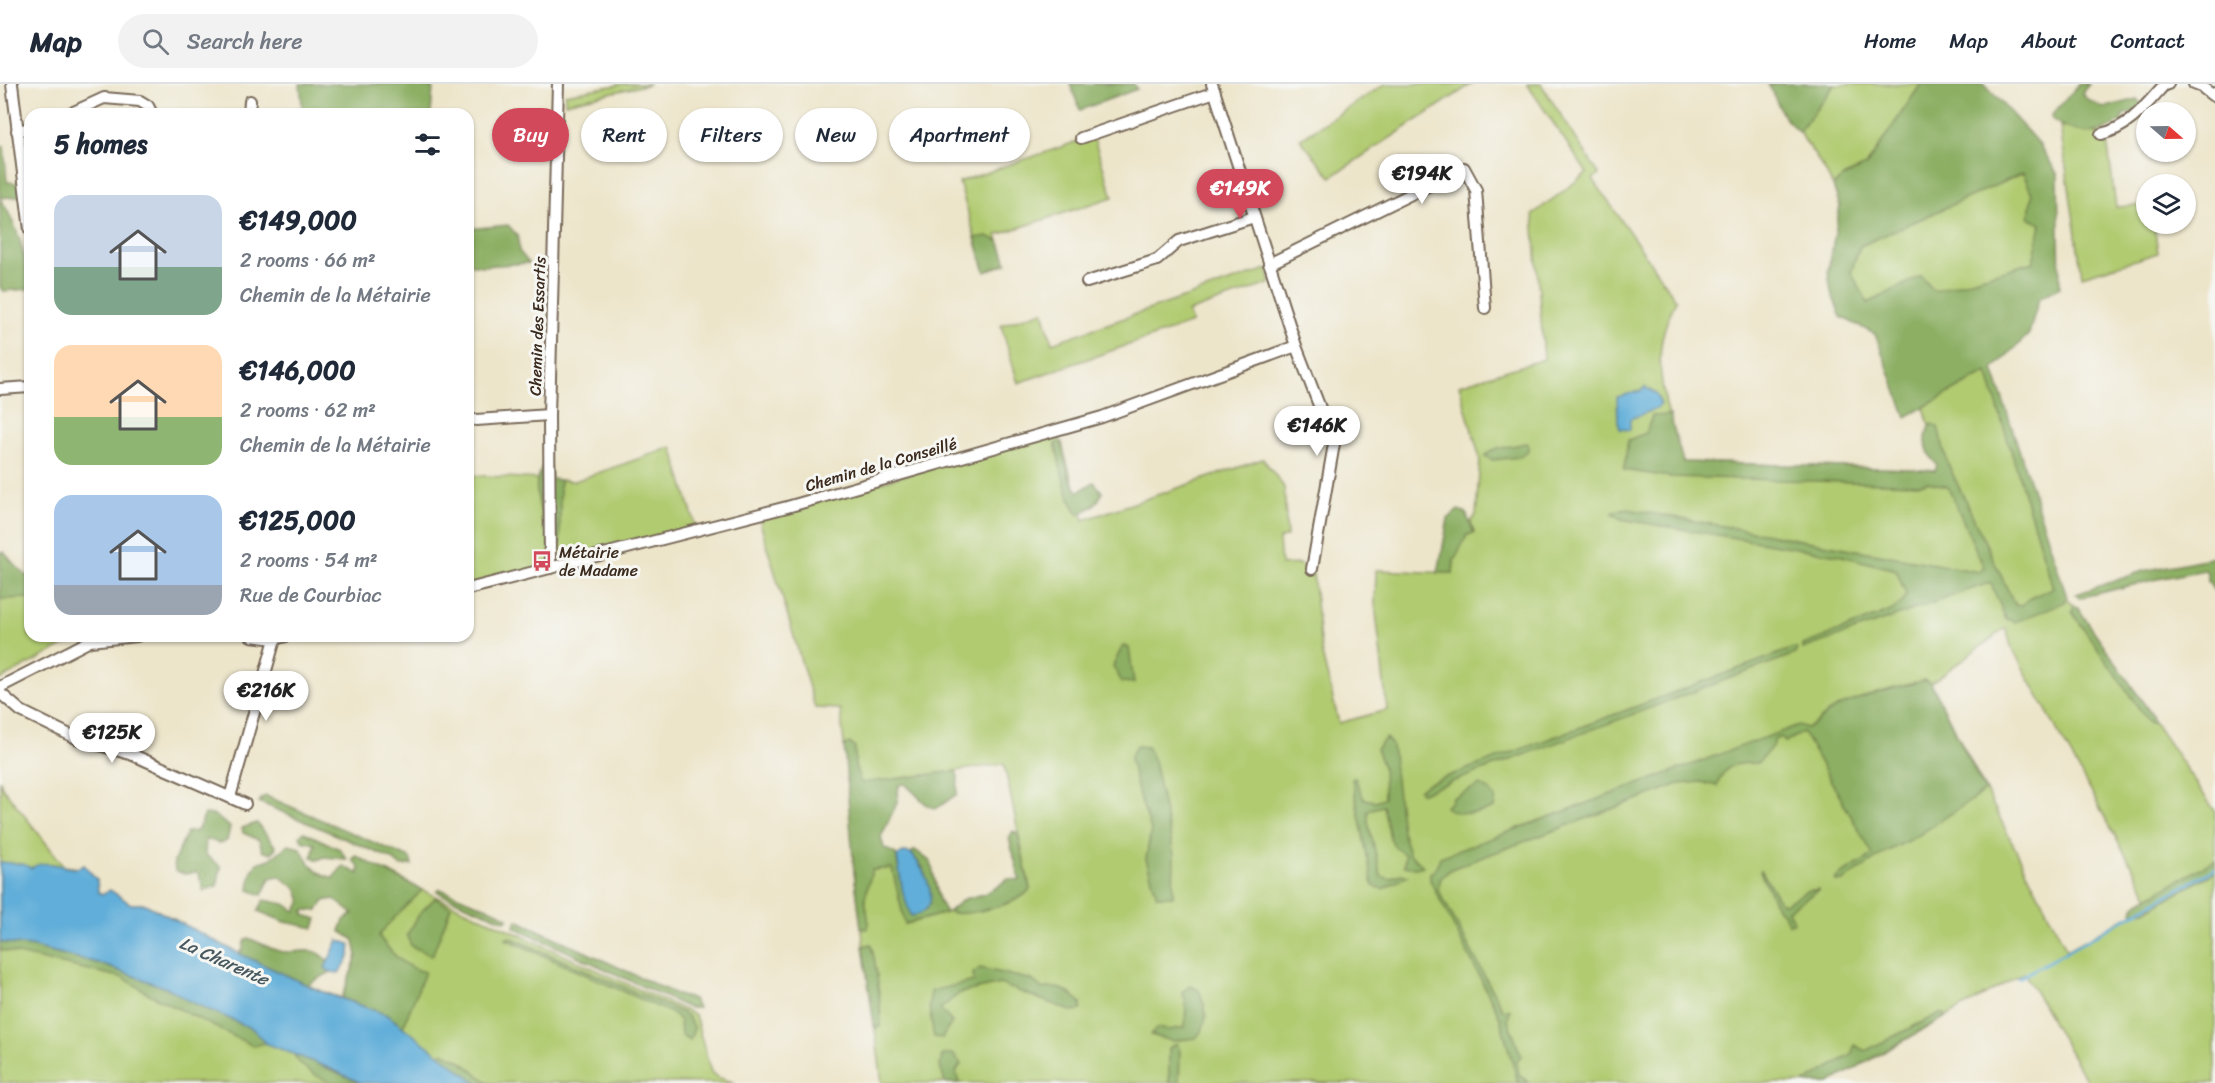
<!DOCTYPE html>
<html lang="en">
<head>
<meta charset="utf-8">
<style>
  body { margin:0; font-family:Sriracha,sans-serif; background:#f2f2f3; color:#1f2937; height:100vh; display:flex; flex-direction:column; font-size:22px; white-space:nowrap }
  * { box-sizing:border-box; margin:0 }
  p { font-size:20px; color:#747a83 }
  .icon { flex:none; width:33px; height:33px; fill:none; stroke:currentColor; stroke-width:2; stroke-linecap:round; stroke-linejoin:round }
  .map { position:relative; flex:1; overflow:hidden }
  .drawer { position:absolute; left:24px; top:24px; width:450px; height:534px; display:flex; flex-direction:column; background:#fff; border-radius:18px; box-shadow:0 2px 4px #0004 }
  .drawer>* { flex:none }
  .banner { position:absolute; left:492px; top:24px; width:570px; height:54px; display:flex; gap:12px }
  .needle { width:39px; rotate:110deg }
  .controls { position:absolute; left:2136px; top:18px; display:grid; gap:12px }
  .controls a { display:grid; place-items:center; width:60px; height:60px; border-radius:50%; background:#fff; box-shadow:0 2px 4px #0004; font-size:30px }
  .price { position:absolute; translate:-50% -51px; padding:0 14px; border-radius:21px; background:#fff; color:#222; font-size:20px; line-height:39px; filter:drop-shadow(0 2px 3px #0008) }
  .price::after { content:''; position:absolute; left:50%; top:36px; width:18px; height:14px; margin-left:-9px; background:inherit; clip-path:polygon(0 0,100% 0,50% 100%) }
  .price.on { background:#d1495b; color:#fff }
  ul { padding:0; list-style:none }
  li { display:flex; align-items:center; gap:18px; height:150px; padding:0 30px }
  li span { display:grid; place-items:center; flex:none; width:168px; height:120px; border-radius:18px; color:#555 }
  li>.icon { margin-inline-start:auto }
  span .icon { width:72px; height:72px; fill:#fffc; stroke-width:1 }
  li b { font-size:26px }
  h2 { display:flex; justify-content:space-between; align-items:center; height:72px; padding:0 30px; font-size:26px }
  .chip { padding:0 21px; border-radius:27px; background:#fff; box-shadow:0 2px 4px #0004; font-size:21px; line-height:54px }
  .chip.on { background:#d1495b; color:#fff }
  header { display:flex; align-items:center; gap:36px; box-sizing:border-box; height:84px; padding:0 30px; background:#fff; border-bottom:2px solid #e0e1e3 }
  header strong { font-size:28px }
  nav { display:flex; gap:33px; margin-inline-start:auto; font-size:21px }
  .search { width:420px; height:54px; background:#f2f2f3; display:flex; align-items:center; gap:15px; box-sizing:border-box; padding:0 21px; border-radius:33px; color:#747a83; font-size:22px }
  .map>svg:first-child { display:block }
  .green { fill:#b1cb71; stroke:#767a48; stroke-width:1.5; fill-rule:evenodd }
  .forest { fill:#8caf63; stroke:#646c40; stroke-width:1.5; fill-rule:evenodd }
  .water { fill:#60aed9; stroke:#4e6c7c; stroke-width:1.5 }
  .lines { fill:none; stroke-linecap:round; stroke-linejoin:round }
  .stream { stroke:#60aed9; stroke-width:3 }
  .minor-casing { stroke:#796b5a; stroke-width:14 }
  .minor { stroke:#fff; stroke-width:10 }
  .labels { text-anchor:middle; stroke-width:6; stroke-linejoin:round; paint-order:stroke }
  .street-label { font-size:16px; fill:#3b2a1e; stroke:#f6f6f2 }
  .poi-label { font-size:16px; fill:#3b2a1e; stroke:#f6f6f2; text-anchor:start }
  .water-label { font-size:18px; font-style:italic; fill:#48585f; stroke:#f6f6f2 }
</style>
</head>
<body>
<header>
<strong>Map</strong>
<div class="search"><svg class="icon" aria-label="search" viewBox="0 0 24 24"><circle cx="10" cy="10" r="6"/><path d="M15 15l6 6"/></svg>Search here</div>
<nav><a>Home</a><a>Map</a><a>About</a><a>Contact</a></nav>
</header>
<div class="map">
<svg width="2215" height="999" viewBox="0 0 2215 999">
  <rect width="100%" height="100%" fill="#f6f6f2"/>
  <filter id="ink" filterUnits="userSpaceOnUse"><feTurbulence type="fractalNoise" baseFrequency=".0167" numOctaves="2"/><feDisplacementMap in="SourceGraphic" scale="12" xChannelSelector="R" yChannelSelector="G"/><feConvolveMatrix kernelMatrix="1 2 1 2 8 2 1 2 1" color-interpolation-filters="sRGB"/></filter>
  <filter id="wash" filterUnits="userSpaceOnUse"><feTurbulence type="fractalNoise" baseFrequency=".008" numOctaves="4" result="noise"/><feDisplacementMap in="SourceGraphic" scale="24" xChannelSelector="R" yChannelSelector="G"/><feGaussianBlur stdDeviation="1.35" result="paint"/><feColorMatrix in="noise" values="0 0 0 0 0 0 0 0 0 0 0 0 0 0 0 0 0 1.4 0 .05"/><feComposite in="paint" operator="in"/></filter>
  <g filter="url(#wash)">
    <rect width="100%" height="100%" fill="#ede5ca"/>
    <g class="green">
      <polygon points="624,0 650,0 565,19 565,10"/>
      <polygon points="1385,0 1472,0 1331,93 1300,55"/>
      <path d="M1527,0H1541L1599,90L1593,95L1676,216C1672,226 1667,236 1664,247C1652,289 1671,337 1682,378L1909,385L1943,391L1924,323L1991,286L2061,506L2074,522L2215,727V999H2088L2024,889L1829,999H882L854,788L892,784L906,840L1030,805L1004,680L849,702L840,625L815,624L759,435L1057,345L1084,436L1263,375L1284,403L1287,452L1279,455L1281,481L1299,480L1313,490L1321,566L1339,639L1387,626L1375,519L1376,486L1453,489L1454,477L1467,451L1474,448L1471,438L1476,431L1480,375L1459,301L1544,275L1533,130L1587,89ZM2006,544L2011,562L2152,819L2067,866L1931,599Z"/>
      <polygon points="1835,0 1921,0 1866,82 1843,93 1833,102 1824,85 1799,48"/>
      <polygon points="2060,42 2101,50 2106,49 2116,123 2146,121 2146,140 2154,140 2158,169 2082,192"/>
      <polygon points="1093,52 1113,113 997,151 1007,179 985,188 959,98"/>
      <polygon points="2023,89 2032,110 2029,134 2042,140 2033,178 1934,207 1921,193 1868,220 1851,188 1860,162"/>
      <polygon points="1267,185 1271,199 1188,228 1192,239 1018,299 1001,241 1043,227 1052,259"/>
      <polygon points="672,363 697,446 468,505 468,391 575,397"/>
      <polygon points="0,510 30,511 30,552 76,552 72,557 0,596"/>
      <polygon points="0,696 2,703 64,782 80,784 84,781 97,796 98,808 102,810 110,806 131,820 145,820 238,869 318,906 342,914 387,787 422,806 695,931 711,988 717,993 736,999 0,999"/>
    </g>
    <g class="forest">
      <polygon points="300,0 426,0 426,3 433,4 431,30 303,30"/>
      <polygon points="1070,0 1134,0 1137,5 1080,26"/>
      <polygon points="1768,0 1835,0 1799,48 1784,33"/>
      <path d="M1921,0H1984L2039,60L2058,91L2060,203L2039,214L2029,250L1993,285L2067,513L2065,518L2015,538L2006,535L1991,500H1986L1803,565V561L1891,527L1903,518L1906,510L1896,486L1838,471L1621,435L1613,429L1614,427L1628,425L1979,488L1984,484L1948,403L1928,398L1920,400L1670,393L1624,386L1628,356L1646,349L1652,332L1670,331L1683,378L1909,385L1935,387L1937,381C1926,369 1923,356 1929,342L1932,340L1938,343L1948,380L2015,521L2021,522L2030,514L2053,504L1987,288L1906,333L1875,250L1841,233L1831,208L1828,187L1840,122L1833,102L1843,93L1866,82ZM2023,89L2032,110L2029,134L2041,140L2033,178L1934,207L1921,192L1868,219L1851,188L1860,162Z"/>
      <path d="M2079,0H2089L2082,9L2088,16L2103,24L2137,15L2142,21L2134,28L2122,31L2123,36C2117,39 2111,44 2105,46C2089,52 2066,46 2053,36L2052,31Z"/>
      <polygon points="0,62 4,62 7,98 19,99 21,112 0,114"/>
      <path d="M0,115C18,140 26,174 29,205L3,207L0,203Z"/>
      <polygon points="508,141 518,152 519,167 529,179 483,182 468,180 468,145"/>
      <polygon points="987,152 999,157 1007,179 985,188 975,154"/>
      <path d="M1062,358L1068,391L1078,408L1094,398L1102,408C1099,420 1089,425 1079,430C1065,415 1060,379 1055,359Z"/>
      <polygon points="1526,359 1529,363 1527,368 1519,373 1492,376 1485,372 1492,366"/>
      <path d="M550,381L551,395L560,396V462L558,467L550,468V441L542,436C539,416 531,400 543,382Z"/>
      <polygon points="1458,426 1466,429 1474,449 1467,451 1454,477 1453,489 1438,489 1448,435"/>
      <polygon points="0,468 4,468 14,480 30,495 30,514 1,515 0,513"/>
      <polygon points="2215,473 2215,508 2208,498 2207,489 2205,486 2158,495 2079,514 2076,510 2143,487"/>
      <polygon points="2074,522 2078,524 2152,631 2154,639 2150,639 2147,636 2072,528"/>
      <polygon points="1123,561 1129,564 1134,599 1122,598 1113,582"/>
      <polygon points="1794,564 1797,565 1795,570 1422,709 1419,706 1427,700"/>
      <path d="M1924,596L1931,599L1985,707L1919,751L1886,768L1843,797H1835L1837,793L1873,771L1803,648L1785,658L1781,653L1774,656V660L1758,679C1736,679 1725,679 1717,702L1701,698L1679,700L1451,785L1441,794L1438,805L1503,926H1510L1508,936L1521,972L1517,978L1519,991L1527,996L1528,999H1518L1499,931L1430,796V789L1436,785L1440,773L1799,641L1807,644C1819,639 1825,629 1837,623C1862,611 1898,604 1924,596Z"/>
      <polygon points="1386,654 1392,661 1402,747 1409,769 1423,782 1415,784 1404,782 1405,771 1395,763 1390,754 1383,722 1368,726 1368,738 1381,792 1389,795 1401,790 1408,792 1383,805 1373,802 1352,695 1355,694 1364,715 1375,717 1384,714 1383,683 1376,665"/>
      <polygon points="850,659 855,664 855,681 861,699 956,687 958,693 957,710 936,725 927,721 905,700 899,701 897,719 881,753 884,764 896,770 903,809 923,784 911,769 915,766 931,778 939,816 946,829 905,840 892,784 872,786 865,814 869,840 867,845 861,844 854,788 844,662"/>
      <polygon points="1136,662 1147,663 1154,677 1174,771 1173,812 1157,812 1146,775 1151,746 1138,708 1130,674"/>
      <path d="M1480,701L1489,706L1496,714L1494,724C1479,730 1459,733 1445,723L1451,718L1452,714Z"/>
      <polygon points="266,712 410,774 412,781 400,782 392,775 259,718 261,714"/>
      <polygon points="205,730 214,731 230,743 227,757 219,759 206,755 205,770 221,783 217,802 203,807 200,793 197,788 185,790 175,787 174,777 187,748 197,747"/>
      <polygon points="257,739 276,763 272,769 263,768 259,756 243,749 242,744"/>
      <path d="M1013,747L1018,750L1030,805C1020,820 965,834 948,828L964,815L984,810L997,803L1007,795L1020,796L1009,754Z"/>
      <polygon points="304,748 340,765 347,775 324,773 318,776 312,773 315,760 302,757 300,751"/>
      <path d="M288,761L300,764C310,780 314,789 333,794L343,782L359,790V782L352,776L356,772L422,806C408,822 391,834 379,852C392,870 403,883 425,888L403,943L387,931L342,914L357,872L354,856L340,847L344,836L353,830L334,815L324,817L317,827L304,826V831L317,835L314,844L285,838L258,827L264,816L285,820L295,827L301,818L297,805L279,792L270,794L262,811L249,806L251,789L257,779L270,775Z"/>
      <polygon points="2215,776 2215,788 2146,827 2135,828 2133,827 2135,821 2143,816"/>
      <polygon points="1761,786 1780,818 1785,820 1806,807 1820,805 1788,826 1794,839 1789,840 1783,829 1778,826 1760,788"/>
      <polygon points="440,805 498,828 508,834 505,837 443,811 437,807"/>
      <polygon points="435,814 451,823 432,872 411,862 407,851 420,829"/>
      <polygon points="517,836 680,912 693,915 698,924 689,924 514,843"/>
      <polygon points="510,853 683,929 688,933 694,945 690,956 681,951 680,937 674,930 506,855"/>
      <path d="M248,854C259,858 269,864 279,867C296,872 313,858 328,877L325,884L331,888L307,901L238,869L243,866L244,858Z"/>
      <polygon points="0,858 30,862 98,879 172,906 187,916 253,945 265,959 253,962 151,911 124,894 0,866"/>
      <path d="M871,860C878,887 880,914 881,942L876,944L874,942L863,862Z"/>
      <path d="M980,884L1032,896L1043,905C1059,901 1069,907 1081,919V926L1071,927L1000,900L960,909L940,925L952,938L942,954L934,953L929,922L931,907L974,897L973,889Z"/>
      <path d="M1190,902L1199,906C1206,925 1211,937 1196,954L1172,957L1151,951L1157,944L1169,946L1185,943L1186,918L1182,908Z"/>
      <polygon points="1942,928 1946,931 1943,934 1829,999 1804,999 1852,970 1854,961 1865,967"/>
      <polygon points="1177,959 1180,967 1179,999 1169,999 1169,964"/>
      <polygon points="443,968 459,976 489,999 477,999 439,971"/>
      <path d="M293,969L361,999C353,999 344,999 336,999C320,996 300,984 293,969Z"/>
      <polygon points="953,970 961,980 956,988 960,999 945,999 940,982 942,971"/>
    </g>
    <g class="water">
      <polygon points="1645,303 1656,310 1661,320 1657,324 1630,335 1630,346 1620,345 1618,338 1617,313 1640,307"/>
      <path d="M904,768L911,769C925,786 947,827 911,832L903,809L897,773Z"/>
      <path d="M0,778L23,780L31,784C51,771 69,791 84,781L97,796L98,808L102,810L110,806L131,820H145L238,869L318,906L387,931L477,999H361L329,984L265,959L253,945L187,916L172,906L98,879L30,862L0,858Z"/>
      <path d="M338,856L350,860C353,871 345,880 339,889L331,888L325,884Z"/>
    </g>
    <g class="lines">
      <polyline class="stream" points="2019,894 2215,785"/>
    </g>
  </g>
  <g filter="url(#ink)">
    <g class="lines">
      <g class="minor-casing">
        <g id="minor">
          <polyline points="12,0 30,146"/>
          <polyline points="1212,0 1296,262 1334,360 1312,485"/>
          <polyline points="2194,0 2202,3 2212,11 2215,9"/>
          <polyline points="69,30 104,14 140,17 148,22 152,30"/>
          <polyline points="249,30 250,17"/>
          <polyline points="17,47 30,44"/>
          <path d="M2101,50C2129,44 2146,21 2164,1L2168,0"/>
          <polyline points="1081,54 1215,8"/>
          <polyline points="1269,180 1464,84 1476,106 1485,224"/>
          <polyline points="1087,198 1157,176 1179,157 1254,133"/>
          <polyline points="0,305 30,303"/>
          <polyline points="476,336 549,331"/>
          <polyline points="550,484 549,331 558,0"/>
          <polyline points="468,505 787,423 1102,333 1296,262"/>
          <polyline points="251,552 275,555 286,552"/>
          <polyline points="0,603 90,557 137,552"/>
          <polyline points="0,609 21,627 76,654 133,671 245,720"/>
          <polyline points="230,713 275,555"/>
        </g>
      </g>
      <use href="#minor" class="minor"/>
    </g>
  </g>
  <defs>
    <g id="bus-bare" transform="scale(1.62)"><path d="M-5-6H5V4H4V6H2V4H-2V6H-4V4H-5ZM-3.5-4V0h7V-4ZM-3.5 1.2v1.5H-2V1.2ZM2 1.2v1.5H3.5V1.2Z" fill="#d1495b" stroke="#f6f6f2" stroke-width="2.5" paint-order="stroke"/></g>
  </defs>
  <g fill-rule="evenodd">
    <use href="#bus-bare" x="542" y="477"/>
  </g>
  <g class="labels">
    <g class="street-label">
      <text transform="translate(537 242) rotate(-88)" y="6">Chemin des Essartis</text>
      <text transform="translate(881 380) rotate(-16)" y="6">Chemin de la Conseillé</text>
    </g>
    <g class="poi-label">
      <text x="559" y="474">Métairie<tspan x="559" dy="18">de Madame</tspan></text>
    </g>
    <g class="water-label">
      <text transform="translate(224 877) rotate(24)" y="6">La Charente</text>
    </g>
  </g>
</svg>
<div class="controls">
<a><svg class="needle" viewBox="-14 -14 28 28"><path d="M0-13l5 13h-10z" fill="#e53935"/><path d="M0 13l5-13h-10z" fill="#747a83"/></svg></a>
<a><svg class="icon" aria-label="layers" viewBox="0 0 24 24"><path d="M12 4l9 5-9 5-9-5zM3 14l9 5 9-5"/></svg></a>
</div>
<b class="price" style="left:1422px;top:121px">€194K</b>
<b class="price on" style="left:1240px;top:136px">€149K</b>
<b class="price" style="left:1317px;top:373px">€146K</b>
<b class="price" style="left:266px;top:638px">€216K</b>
<b class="price" style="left:112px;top:680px">€125K</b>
<div class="banner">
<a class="chip on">Buy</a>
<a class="chip">Rent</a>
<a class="chip">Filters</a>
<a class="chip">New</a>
<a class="chip">Apartment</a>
</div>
<section class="drawer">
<h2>5 homes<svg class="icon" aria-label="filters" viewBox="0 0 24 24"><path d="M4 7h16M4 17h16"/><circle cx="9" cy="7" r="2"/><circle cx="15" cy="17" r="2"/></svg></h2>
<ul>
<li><span style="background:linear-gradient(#c9d6e8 60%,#7fa58c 0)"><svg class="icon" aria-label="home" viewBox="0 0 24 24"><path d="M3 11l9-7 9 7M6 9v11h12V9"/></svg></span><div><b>€149,000</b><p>2 rooms · 66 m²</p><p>Chemin de la Métairie</p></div></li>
<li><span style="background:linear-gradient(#ffd9b3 60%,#8fb573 0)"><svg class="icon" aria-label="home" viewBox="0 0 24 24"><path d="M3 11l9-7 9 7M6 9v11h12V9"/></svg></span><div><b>€146,000</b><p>2 rooms · 62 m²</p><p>Chemin de la Métairie</p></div></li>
<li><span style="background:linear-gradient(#a9c7e8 75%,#9aa5b1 0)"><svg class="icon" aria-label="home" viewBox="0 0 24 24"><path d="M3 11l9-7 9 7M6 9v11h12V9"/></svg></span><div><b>€125,000</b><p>2 rooms · 54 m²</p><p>Rue de Courbiac</p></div></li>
</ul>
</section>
</div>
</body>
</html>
